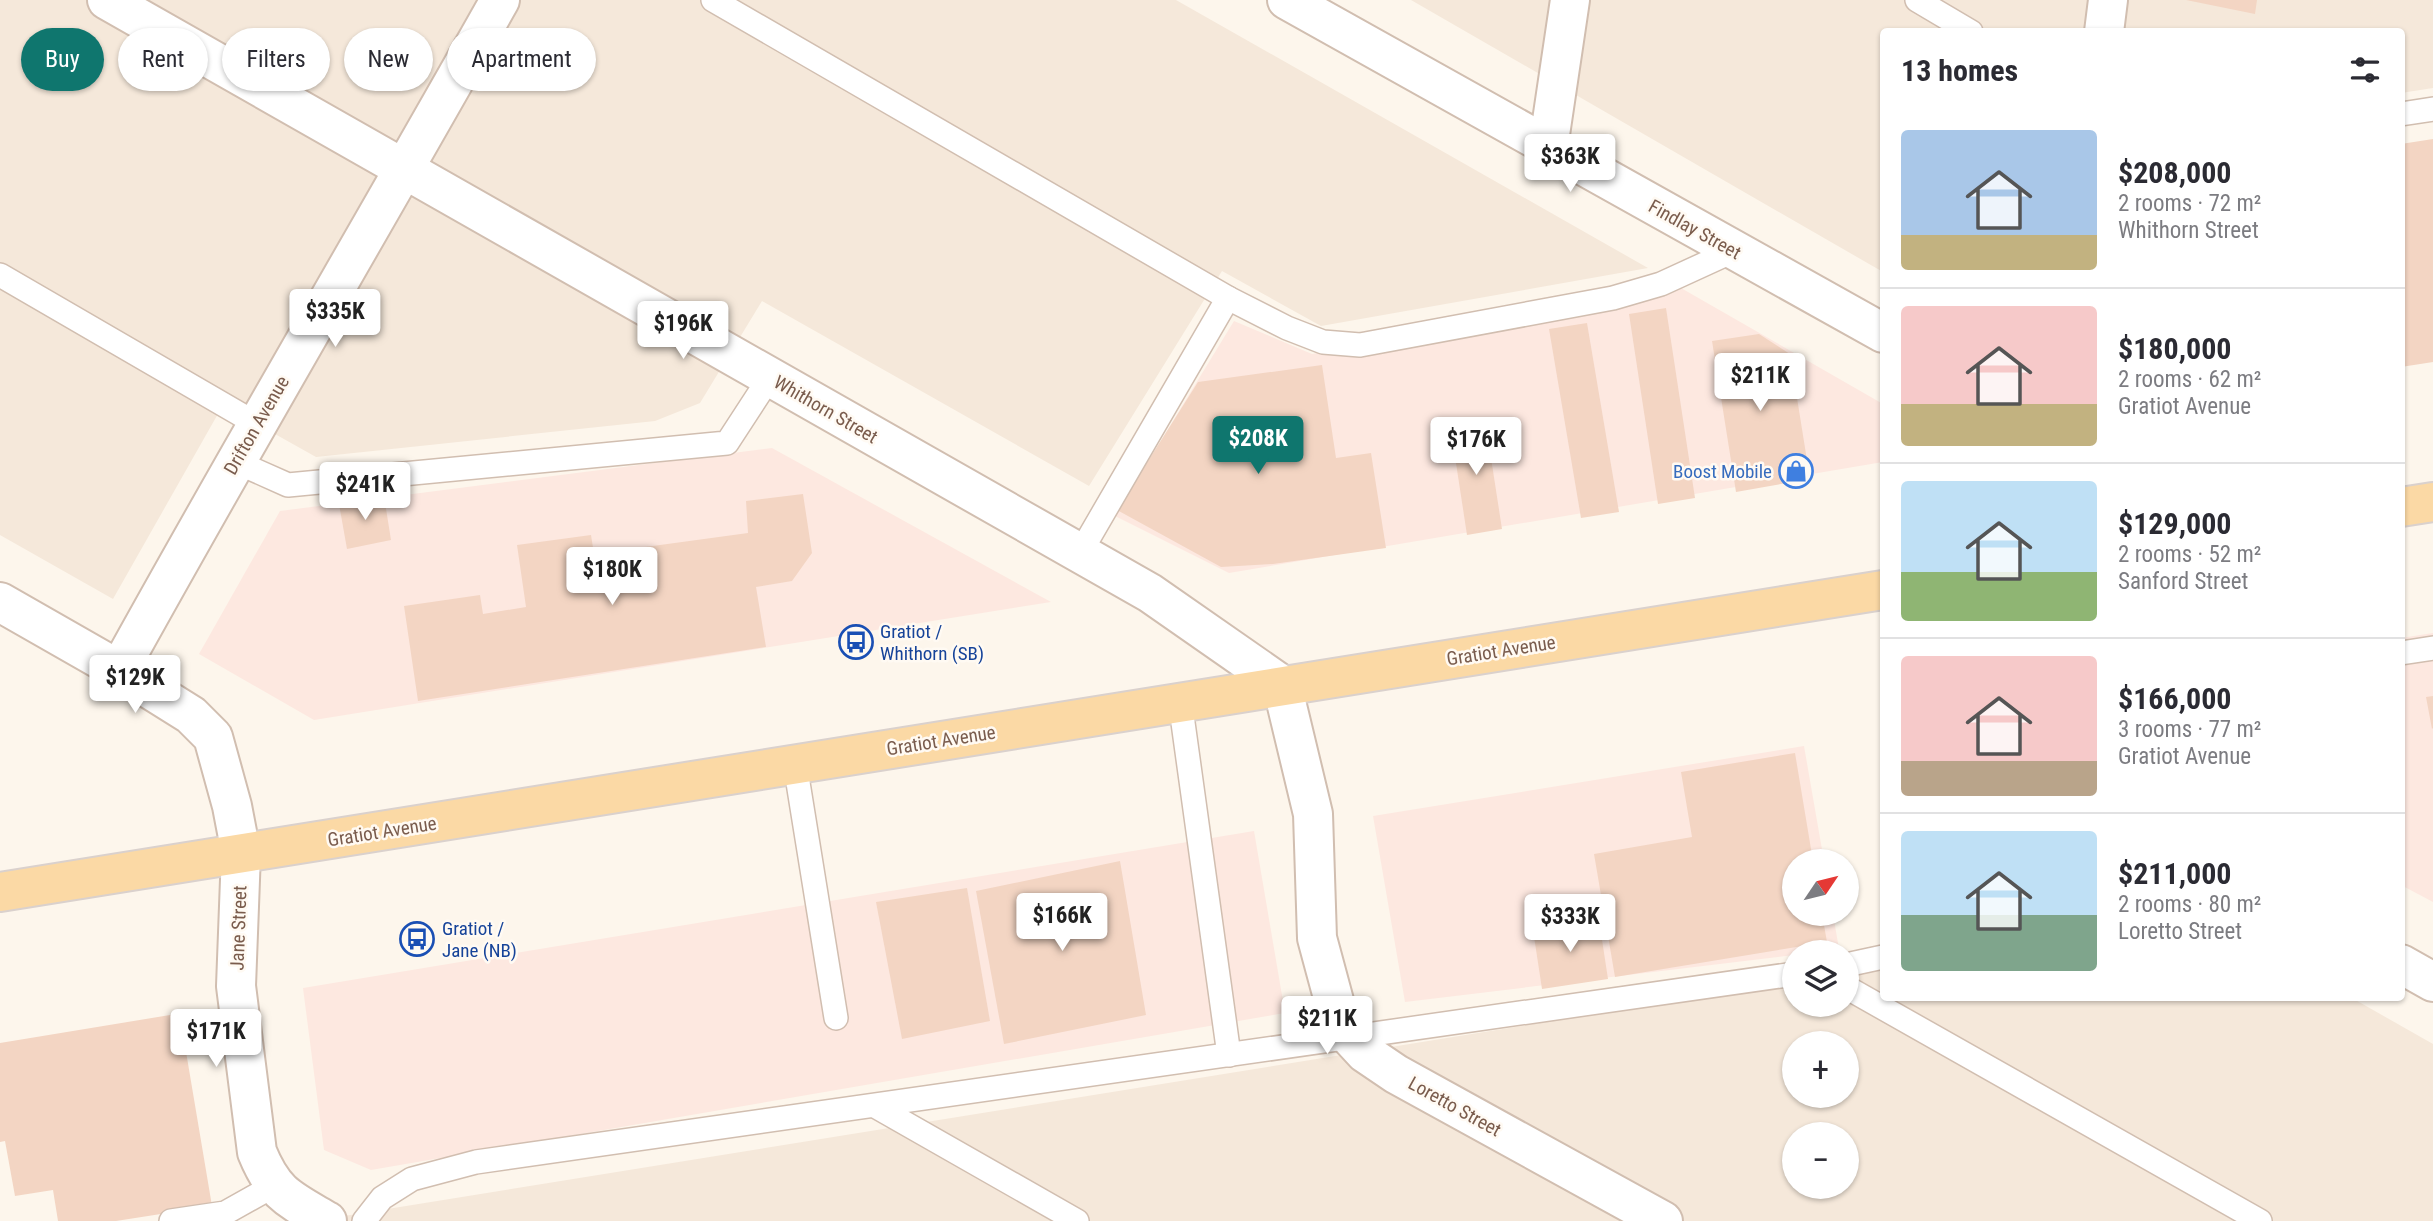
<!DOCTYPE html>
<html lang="en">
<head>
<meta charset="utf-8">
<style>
  body { margin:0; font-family:"Roboto Condensed",sans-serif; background:#f7f7f7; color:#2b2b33; height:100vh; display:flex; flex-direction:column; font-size:26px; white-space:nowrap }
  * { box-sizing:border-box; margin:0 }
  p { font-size:23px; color:#7c7c81 }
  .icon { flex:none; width:38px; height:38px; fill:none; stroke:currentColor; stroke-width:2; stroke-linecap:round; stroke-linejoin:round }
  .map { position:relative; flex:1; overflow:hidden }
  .sheet { position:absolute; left:1880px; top:28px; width:525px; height:973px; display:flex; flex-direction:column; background:#fff; border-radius:7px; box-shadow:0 2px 5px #0004 }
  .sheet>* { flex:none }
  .banner { position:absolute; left:21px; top:28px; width:665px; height:63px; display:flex; gap:14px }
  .needle { width:46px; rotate:55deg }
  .buttons { position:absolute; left:1782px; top:849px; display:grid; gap:14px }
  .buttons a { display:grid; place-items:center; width:77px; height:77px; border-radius:50%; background:#fff; box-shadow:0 2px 5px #0004; font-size:35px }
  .price { position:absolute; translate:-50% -60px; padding:0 16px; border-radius:7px; background:#fff; color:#222; font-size:23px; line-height:46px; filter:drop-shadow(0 2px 4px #0008) }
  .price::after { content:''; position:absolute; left:50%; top:42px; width:21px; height:16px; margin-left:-10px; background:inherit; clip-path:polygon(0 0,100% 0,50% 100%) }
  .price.current { background:#0f766e; color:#fff }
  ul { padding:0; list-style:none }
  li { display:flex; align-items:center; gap:21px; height:175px; padding:0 21px }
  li+li { border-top:2px solid #e1e1e2 }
  li span { display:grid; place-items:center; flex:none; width:196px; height:140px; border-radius:7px; color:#555 }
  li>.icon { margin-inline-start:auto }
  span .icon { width:84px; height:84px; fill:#fffc; stroke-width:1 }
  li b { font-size:30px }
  h2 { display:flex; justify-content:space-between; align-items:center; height:84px; padding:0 21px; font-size:30px }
  .pill { padding:0 24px; border-radius:32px; background:#fff; box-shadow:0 2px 5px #0004; font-size:24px; line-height:63px }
  .pill.current { background:#0f766e; color:#fff }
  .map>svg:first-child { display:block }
  .residential { fill:#f5e8da; fill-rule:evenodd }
  .commercial { fill:#fde8e0 }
  .building { fill:#f3d5c3 }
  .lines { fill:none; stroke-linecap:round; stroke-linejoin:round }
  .service-casing { stroke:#d1beb0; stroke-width:26 }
  .minor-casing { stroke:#d1beb0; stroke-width:42 }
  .primary-casing { stroke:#dad1cd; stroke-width:42 }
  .service { stroke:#fff; stroke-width:23 }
  .minor { stroke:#fff; stroke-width:38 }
  .primary { stroke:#fbd9a5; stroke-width:38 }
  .labels { text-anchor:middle; stroke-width:5; stroke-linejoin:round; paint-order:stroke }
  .street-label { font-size:19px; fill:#7a5c4d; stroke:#fffaf3 }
  .shop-label { font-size:19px; fill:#366cbe; stroke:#fffaf3; text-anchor:end }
  .transit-label { font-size:19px; fill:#164399; stroke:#fffaf3; text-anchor:start }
</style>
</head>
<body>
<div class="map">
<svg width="2433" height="1221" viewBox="0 0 2433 1221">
  <rect width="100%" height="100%" fill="#fdf6ec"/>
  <g class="residential">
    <polygon points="0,0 1176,0 1648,268 1321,326 1222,271 1089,486 762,301 700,403 655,421 316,457 223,405 113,599 0,535"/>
    <polygon points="1411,0 2433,0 2433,88 2401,93 2401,32 1883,32 1883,272"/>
    <path d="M1883,967V998H2352L2433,1044V1221H313L1794,982V1004H1846V973ZM1794,1043H1846V1096H1794ZM1794,1134H1846V1186H1794Z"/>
  </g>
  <g class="commercial">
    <polygon points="1681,288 1883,404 1883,462 1229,573 1115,516 1234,321 1312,354"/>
    <polygon points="772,448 1051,602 314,720 199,654 280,511"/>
    <polygon points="2433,633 2433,902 2401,885 2401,638"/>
    <polygon points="1804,746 1824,861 1794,861 1794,914 1833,914 1839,949 1794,952 1794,955 1405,1002 1373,816"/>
    <polygon points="1254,831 1285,1013 371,1170 324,1150 303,988"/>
  </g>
  <g class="building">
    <polygon points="2186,0 2257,0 2255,14"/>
    <polygon points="2433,139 2433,362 2401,367 2401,144"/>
    <polygon points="1666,308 1695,498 1658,504 1629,314"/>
    <polygon points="1587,323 1619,512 1581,518 1549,329"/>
    <polygon points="1759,334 1790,354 1810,479 1736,492 1712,341"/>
    <polygon points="1322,365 1336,458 1371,453 1386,548 1273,564 1221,567 1117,510 1198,382"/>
    <polygon points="1485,419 1502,529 1467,535 1450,424"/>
    <polygon points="803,494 812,553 792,581 756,587 766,647 418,701 404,606 480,595 483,614 526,607 517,545 591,535 594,554 748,533 746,501"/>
    <polygon points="384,496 391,540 347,549 339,504"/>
    <polygon points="2433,696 2433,728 2432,729 2426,697"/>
    <polygon points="1795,753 1813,861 1794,861 1794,914 1822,914 1827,942 1615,977 1594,854 1692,837 1681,772"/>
    <polygon points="1120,861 1146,1015 1004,1044 976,891"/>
    <polygon points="967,888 990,1021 902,1039 876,902"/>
    <polygon points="1599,920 1608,979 1542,989 1533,930"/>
    <polygon points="170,1015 175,1015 181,1022 212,1206 116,1221 58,1221 53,1190 15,1196 5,1141 0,1142 0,1043"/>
  </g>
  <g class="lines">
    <g class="service-casing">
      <g id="service">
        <polyline points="713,0 1228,298 1287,328 1323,342 1360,345 1613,298 1661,284 1733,251"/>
        <polyline points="1917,0 1971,32"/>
        <polyline points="2401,114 2433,109"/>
        <polyline points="0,275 257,424"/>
        <polyline points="234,461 288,485 727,443 770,377"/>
        <polyline points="1080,553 1228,298"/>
        <polyline points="2401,653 2433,648"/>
        <polyline points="1180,701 1229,1055"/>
        <polyline points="795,764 836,1018"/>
        <polyline points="1846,965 1883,957"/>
        <polyline points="1846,987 2260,1221"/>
        <polyline points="875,1106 1077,1221"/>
        <polyline points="171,1221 225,1213 275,1185"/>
        <polyline points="364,1221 382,1198 412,1179 476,1162 1794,974"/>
      </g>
    </g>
    <g class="minor-casing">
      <g id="minor">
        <polyline points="107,0 1150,593 1282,685 1313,814 1317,938 1341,1027 1365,1053 1396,1074 1663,1221"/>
        <polyline points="1287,0 1883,333"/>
        <polyline points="2104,32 2108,0"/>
        <polyline points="1548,148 1570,0"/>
        <path d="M0,602L119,670L191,715L213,737L232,806L241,853L236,986L257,1152C274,1194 289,1199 327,1221"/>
        <path d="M119,670C243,445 374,224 500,0"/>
        <polyline points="2401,964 2433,982"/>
      </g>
    </g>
    <g class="primary-casing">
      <g id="primary">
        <polyline points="2401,507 2433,502"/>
        <polyline points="0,892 1883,590"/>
      </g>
    </g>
    <use href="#service" class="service"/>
    <use href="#minor" class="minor"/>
    <use href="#primary" class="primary"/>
  </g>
  <defs>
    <g id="shop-ring" transform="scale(1.75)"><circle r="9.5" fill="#fffaf3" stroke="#3f7fe0" stroke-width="1.5"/><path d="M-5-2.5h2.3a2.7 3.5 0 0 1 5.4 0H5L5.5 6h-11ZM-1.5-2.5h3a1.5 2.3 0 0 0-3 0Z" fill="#3f7fe0"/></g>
    <g id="bus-ring" transform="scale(1.75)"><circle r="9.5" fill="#fffaf3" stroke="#1a4fb4" stroke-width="1.5"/><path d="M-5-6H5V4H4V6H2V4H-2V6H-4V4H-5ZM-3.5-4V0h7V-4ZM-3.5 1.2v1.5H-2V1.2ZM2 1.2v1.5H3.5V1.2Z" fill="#1a4fb4"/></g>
  </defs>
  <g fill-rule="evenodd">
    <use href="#shop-ring" x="1796" y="471"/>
    <use href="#bus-ring" x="856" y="642"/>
    <use href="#bus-ring" x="417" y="939"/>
  </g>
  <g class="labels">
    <g class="street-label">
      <text transform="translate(1695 229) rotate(29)" y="7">Findlay Street</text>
      <text transform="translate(826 409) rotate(30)" y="7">Whithorn Street</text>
      <text transform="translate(256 425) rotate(-60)" y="7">Drifton Avenue</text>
      <text transform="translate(1501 650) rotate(-9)" y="7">Gratiot Avenue</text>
      <text transform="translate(941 740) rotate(-9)" y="7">Gratiot Avenue</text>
      <text transform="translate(382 831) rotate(-9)" y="7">Gratiot Avenue</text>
      <text transform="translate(238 928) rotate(-88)" y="7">Jane Street</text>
      <text transform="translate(1455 1106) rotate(29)" y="7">Loretto Street</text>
    </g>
    <g class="shop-label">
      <text x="1772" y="478">Boost Mobile</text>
    </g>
    <g class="transit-label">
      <text x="880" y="638">Gratiot /<tspan x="880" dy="22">Whithorn (SB)</tspan></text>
      <text x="442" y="935">Gratiot /<tspan x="442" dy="22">Jane (NB)</tspan></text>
    </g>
  </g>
</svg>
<div class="buttons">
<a><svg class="needle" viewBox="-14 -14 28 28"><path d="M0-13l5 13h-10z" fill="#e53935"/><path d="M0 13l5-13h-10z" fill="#7c7c81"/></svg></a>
<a><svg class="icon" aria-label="layers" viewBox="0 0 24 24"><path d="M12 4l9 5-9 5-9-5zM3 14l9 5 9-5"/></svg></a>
<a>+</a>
<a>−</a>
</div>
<b class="price" style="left:1570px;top:194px">$363K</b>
<b class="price" style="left:335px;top:349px">$335K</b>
<b class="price" style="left:683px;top:361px">$196K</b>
<b class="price" style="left:1760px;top:413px">$211K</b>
<b class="price current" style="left:1258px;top:476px">$208K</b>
<b class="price" style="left:1476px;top:477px">$176K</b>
<b class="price" style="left:365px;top:522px">$241K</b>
<b class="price" style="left:612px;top:607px">$180K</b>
<b class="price" style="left:135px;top:715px">$129K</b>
<b class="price" style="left:1062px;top:953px">$166K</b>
<b class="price" style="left:1570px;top:954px">$333K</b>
<b class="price" style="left:1327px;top:1056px">$211K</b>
<b class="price" style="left:216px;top:1069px">$171K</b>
<div class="banner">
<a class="pill current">Buy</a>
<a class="pill">Rent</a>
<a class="pill">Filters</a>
<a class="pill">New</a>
<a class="pill">Apartment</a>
</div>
<section class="sheet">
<h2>13 homes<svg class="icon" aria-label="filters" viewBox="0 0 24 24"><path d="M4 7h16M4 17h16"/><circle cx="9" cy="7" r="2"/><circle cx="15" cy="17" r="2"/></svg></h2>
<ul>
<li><span style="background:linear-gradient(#a9c7e8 75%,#c2b280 0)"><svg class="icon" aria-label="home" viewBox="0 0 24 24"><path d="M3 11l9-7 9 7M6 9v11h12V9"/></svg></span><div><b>$208,000</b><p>2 rooms · 72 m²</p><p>Whithorn Street</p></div></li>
<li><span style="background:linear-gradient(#f6c9c9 70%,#c2b280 0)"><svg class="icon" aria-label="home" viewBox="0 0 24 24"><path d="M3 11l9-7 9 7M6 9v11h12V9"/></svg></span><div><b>$180,000</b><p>2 rooms · 62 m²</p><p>Gratiot Avenue</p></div></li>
<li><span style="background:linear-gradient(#bfe0f5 65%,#8fb573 0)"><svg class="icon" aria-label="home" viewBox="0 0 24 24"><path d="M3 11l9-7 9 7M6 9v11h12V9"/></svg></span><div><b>$129,000</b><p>2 rooms · 52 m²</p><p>Sanford Street</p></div></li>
<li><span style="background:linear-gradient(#f6c9c9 75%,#b9a48a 0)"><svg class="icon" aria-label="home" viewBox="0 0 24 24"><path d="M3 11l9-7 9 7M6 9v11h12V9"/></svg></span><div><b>$166,000</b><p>3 rooms · 77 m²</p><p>Gratiot Avenue</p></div></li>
<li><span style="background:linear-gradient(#bfe0f5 60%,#7fa58c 0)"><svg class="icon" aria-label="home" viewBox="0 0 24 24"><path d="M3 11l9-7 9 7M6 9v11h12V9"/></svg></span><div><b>$211,000</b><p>2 rooms · 80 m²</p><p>Loretto Street</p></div></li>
</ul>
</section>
</div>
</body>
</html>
